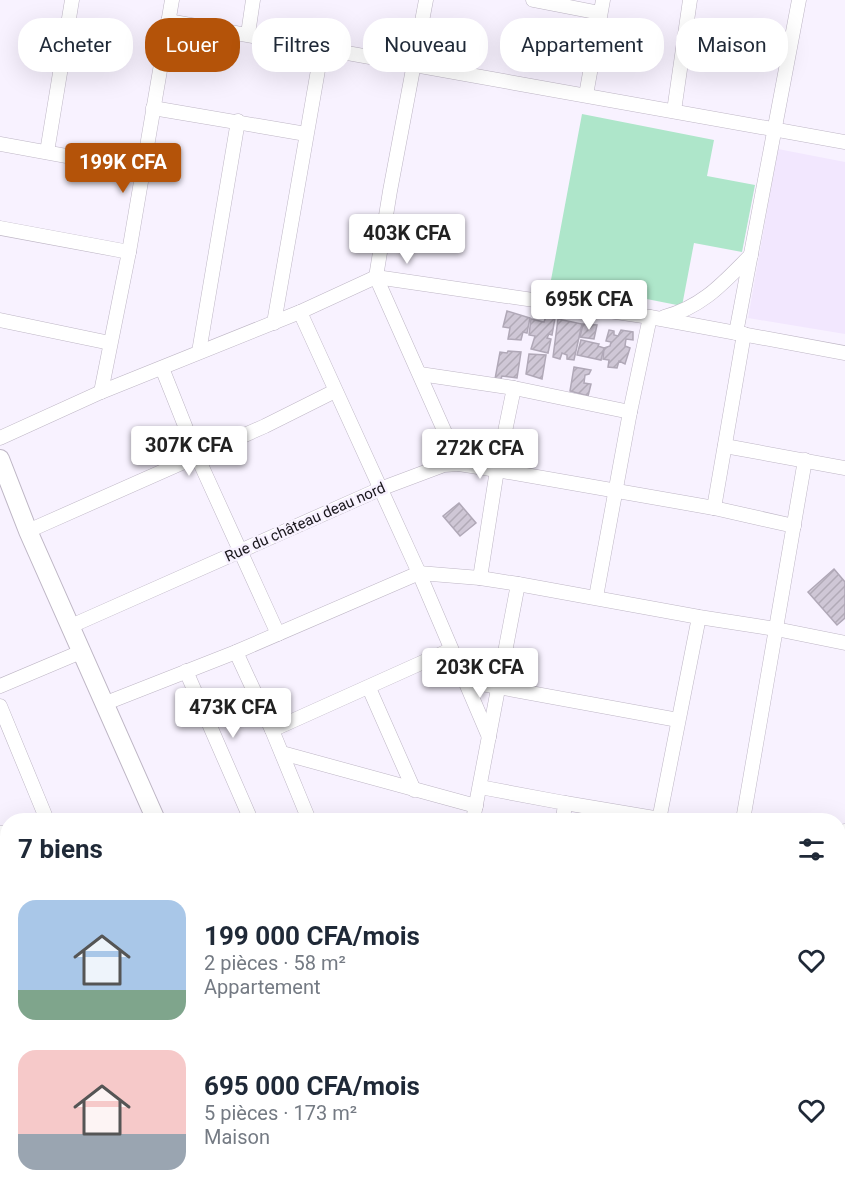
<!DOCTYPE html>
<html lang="fr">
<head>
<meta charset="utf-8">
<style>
  body { margin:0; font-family:Roboto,sans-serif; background:#f6f6f7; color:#1f2937; height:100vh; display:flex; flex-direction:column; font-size:22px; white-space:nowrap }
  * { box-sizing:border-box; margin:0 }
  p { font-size:20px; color:#747a83 }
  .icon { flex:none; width:33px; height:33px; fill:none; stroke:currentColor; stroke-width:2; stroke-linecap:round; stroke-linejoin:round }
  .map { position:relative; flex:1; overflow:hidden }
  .drawer { position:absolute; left:0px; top:813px; width:846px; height:384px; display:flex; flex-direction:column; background:#fff; border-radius:24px 24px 0 0; box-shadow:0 6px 24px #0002 }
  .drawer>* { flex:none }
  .banner { position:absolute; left:18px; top:18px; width:810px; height:54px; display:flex; gap:12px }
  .price { position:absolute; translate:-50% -51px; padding:0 14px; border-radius:6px; background:#fff; color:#222; font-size:20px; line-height:39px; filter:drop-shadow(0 2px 3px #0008) }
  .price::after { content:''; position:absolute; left:50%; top:36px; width:18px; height:14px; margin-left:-9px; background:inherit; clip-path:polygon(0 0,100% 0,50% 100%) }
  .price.active { background:#b45309; color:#fff }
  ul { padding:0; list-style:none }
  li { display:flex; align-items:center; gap:18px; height:150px; padding:0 18px }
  li span { display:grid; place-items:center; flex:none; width:168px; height:120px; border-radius:18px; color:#555 }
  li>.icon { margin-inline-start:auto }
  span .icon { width:72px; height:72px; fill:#fffc; stroke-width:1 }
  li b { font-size:26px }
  h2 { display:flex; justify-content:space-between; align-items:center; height:72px; padding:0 18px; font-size:26px }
  .pill { padding:0 21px; border-radius:24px; background:#fff; box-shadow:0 6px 24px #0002; font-size:21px; line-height:54px }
  .pill.active { background:#b45309; color:#fff }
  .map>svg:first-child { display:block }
  .built { fill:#f2e7fe }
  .garden { fill:#aee6ca }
  .building { fill:url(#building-hatch); stroke:#b0a8b7; stroke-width:1.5 }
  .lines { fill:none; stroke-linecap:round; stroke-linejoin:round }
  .minor-casing { stroke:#beb6c5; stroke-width:15 }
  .secondary-casing { stroke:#beb6c5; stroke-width:20 }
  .minor { stroke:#fff; stroke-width:14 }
  .secondary { stroke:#fff; stroke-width:18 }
  .labels { text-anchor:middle; stroke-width:5; stroke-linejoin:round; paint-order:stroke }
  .street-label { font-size:15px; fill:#19161c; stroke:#f8f2ff }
</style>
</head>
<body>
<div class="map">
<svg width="845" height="1197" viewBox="0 0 845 1197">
  <defs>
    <pattern id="building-hatch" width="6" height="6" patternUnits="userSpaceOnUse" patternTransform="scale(1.5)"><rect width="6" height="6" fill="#cfc7d6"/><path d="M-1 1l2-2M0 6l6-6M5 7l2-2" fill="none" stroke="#b1aab7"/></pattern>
  </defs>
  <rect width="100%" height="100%" fill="#f8f2ff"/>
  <polygon class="built" points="778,149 845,162 845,334 748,318"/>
  <polygon class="garden" points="582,114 714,140 707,176 755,185 742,252 694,243 682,306 551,280"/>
  <g class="building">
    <polygon points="507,311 530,318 527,333 523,332 521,340 508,339 510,328 503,327"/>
    <polygon points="546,316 555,318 552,335 549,334 547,338 551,339 548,353 531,349 535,336 529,335 531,319 544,322"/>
    <polygon points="558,319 582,324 574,360 567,359 567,355 562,353 560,359 553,357"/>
    <polygon points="583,324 597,325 594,339 580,337"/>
    <polygon points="609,330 614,331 614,335 618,336 621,330 633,332 633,340 626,339 625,346 630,348 625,364 619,361 617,368 608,367 609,360 603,359 604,348 610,346 611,342 606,341"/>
    <polygon points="581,340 599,344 598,346 604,348 601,360 577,355"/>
    <polygon points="508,351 521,352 517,378 502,376 500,381 495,379 500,352 507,353"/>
    <polygon points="529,354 546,355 542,379 526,374"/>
    <polygon points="574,367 591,370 589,374 585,375 584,383 591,384 588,396 570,391"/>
    <polygon points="459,503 476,523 460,536 443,516"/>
    <polygon points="834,569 845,582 845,618 837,625 808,592"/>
  </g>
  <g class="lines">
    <g class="minor-casing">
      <g id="minor">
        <polyline points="426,0 390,191 376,277 459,464"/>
        <polyline points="533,0 600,13"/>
        <polyline points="168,21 845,142"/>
        <polyline points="248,34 253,0"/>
        <polyline points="586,95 603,0"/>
        <polyline points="153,108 306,134"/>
        <polyline points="674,111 690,0"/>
        <polyline points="0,144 143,170"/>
        <polyline points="47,152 72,0"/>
        <polyline points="0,228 129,252"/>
        <polyline points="300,312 419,573 489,737"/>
        <path d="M664,317C703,307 724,282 751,255"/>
        <polyline points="0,320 110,343"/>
        <polyline points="274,323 322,47"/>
        <polyline points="736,333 799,0"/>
        <polyline points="199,352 238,121"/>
        <polyline points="162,368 197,456 278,634"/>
        <polyline points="420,374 514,388 630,412"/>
        <polyline points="101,392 129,252 172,0"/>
        <polyline points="0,438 101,392 300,312 376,277 650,317 845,353"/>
        <polyline points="725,446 845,468"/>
        <polyline points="714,508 744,334"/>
        <polyline points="28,531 265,426 335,391"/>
        <polyline points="480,578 497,470 514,388"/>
        <polyline points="596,597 630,412 650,317"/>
        <polyline points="71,626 380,489 444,465 459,464 497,470 714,508 794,526"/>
        <polyline points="236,652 272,730 309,820"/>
        <polyline points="186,671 251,820"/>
        <polyline points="465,681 678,720"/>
        <polyline points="0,686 83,651"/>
        <polyline points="369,688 414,790"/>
        <polyline points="106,703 236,652 419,573 480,578 518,584 699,617 776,629 845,643"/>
        <polyline points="0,706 47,820"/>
        <polyline points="272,730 450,650"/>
        <polyline points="282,753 476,806"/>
        <polyline points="480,787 565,803 563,820"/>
        <polyline points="565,803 666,820"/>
        <polyline points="473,820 518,584"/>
        <polyline points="659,820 699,617"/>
        <polyline points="743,820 805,460"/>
        <polyline points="0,833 8,832"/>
        <polyline points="838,869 845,831"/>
        <polyline points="838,922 845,923"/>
        <polyline points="0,947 8,945"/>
        <polyline points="0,1023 8,1021"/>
        <polyline points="838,1035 845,1037"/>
        <polyline points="0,1076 8,1074"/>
        <polyline points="838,1137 845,1139"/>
        <polyline points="247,1190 261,1197"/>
        <polyline points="402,1197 406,1190"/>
        <polyline points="489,1197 492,1190"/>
        <polyline points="653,1197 655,1190"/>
        <polyline points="738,1197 740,1190"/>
      </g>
    </g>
    <g class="secondary-casing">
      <g id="secondary">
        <polyline points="0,459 28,531 156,820"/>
        <polyline points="0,1157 8,1156"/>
        <polyline points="614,1190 639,1197"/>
        <polyline points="244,1197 247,1190"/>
      </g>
    </g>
    <use href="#minor" class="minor"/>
    <use href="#secondary" class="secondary"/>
  </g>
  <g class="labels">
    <g class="street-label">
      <text transform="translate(305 522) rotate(-24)" y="5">Rue du château deau nord</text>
    </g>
  </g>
</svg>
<b class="price active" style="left:123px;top:194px">199K CFA</b>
<b class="price" style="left:407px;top:265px">403K CFA</b>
<b class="price" style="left:589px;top:331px">695K CFA</b>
<b class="price" style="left:189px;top:477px">307K CFA</b>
<b class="price" style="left:480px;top:480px">272K CFA</b>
<b class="price" style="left:480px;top:699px">203K CFA</b>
<b class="price" style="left:233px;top:739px">473K CFA</b>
<div class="banner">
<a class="pill">Acheter</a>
<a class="pill active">Louer</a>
<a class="pill">Filtres</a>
<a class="pill">Nouveau</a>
<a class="pill">Appartement</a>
<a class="pill">Maison</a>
</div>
<section class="drawer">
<h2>7 biens<svg class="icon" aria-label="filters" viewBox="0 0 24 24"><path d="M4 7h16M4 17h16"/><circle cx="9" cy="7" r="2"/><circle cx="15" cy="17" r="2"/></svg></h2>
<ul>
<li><span style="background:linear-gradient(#a9c7e8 75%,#7fa58c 0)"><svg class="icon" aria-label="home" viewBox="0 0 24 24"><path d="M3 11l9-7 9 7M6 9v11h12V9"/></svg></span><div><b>199 000 CFA/mois</b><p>2 pièces · 58 m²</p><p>Appartement</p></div><svg class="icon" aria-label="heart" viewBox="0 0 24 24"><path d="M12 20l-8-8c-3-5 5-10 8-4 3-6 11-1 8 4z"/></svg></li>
<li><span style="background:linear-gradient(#f6c9c9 70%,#9aa5b1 0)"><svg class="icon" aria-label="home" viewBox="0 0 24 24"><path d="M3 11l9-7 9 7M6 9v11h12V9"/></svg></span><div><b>695 000 CFA/mois</b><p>5 pièces · 173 m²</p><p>Maison</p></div><svg class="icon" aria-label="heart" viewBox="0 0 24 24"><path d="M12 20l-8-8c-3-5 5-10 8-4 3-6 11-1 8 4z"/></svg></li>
</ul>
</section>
</div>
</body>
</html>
